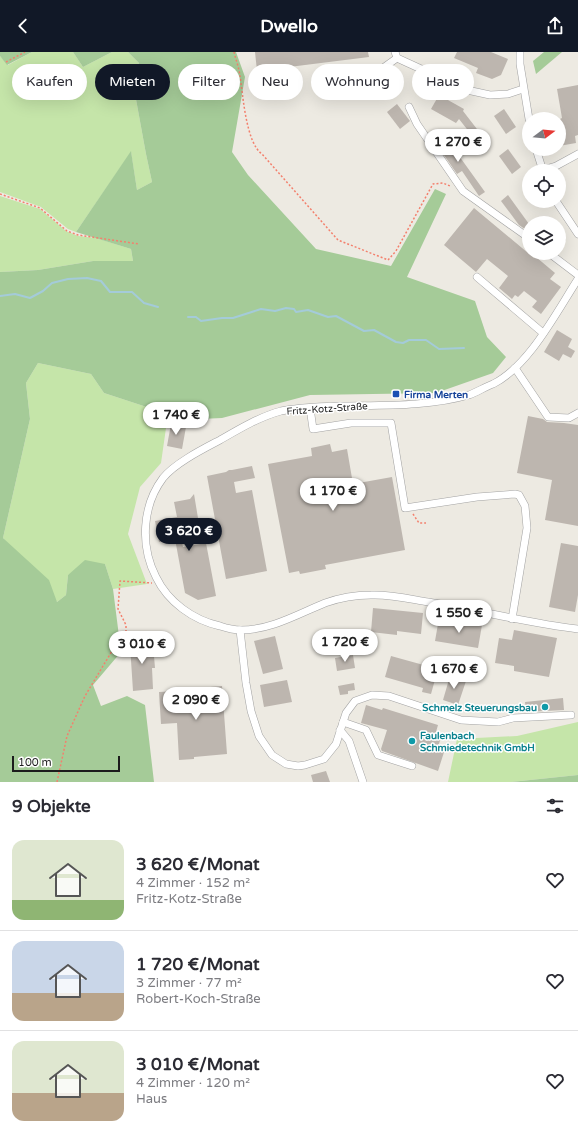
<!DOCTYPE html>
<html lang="de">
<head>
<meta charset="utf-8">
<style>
  body { margin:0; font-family:"Varela Round",sans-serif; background:#f2f2f3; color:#2b2b33; height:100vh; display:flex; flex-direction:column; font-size:15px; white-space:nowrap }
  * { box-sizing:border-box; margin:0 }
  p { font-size:13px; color:#7c7c81 }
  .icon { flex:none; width:22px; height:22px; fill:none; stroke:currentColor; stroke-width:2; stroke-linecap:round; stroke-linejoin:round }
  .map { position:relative; height:730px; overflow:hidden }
  .drawer { display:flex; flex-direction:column; background:#fff; flex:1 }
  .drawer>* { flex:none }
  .hud { position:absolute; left:12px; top:12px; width:554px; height:36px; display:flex; gap:8px }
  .needle { width:26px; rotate:74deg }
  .tools { position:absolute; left:522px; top:60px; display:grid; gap:8px }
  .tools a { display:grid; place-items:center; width:44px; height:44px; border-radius:50%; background:#fff; box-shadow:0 4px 16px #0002; font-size:20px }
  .scale { position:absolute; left:12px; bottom:10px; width:108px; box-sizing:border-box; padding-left:4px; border:2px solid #1c1c1c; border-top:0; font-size:11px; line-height:14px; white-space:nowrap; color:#1c1c1c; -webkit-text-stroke:3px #fff; paint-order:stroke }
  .price { position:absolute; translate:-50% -34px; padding:0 9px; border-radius:14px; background:#fff; color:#222; font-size:13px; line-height:26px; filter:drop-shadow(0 1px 2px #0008) }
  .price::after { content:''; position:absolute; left:50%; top:24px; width:12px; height:9px; margin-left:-6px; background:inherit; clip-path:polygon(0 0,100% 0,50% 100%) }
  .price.on { background:#111827; color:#fff }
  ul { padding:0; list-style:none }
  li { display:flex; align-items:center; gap:12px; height:100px; padding:0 12px }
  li+li { border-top:1px solid #e1e1e2 }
  li span { display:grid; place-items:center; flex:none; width:112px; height:80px; border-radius:12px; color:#555 }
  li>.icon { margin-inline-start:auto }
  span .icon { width:48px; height:48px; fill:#fffc; stroke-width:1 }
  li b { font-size:17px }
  h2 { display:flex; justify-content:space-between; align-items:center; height:48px; padding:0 12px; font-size:17px }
  .pill { padding:0 14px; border-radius:18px; background:#fff; box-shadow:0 4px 16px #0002; font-size:14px; line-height:36px }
  .pill.on { background:#111827; color:#fff }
  header { display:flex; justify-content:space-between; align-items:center; height:52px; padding:0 12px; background:#111827; color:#fff; font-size:18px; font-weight:700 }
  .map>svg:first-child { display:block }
  .grass { fill:#c5e5a9 }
  .forest { fill:#a5cb98 }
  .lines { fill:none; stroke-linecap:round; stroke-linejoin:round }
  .stream { stroke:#a4cbd9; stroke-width:2 }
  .building { fill:#bdb6af }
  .minor-casing { stroke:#a3a3a3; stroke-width:8 }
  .path { stroke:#f3806d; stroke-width:1.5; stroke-dasharray:2 2; stroke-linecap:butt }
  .minor { stroke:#fff; stroke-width:7 }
  .transit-dot { fill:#1a4fb4; stroke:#fff; stroke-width:1.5 }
  .culture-dot { fill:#0f9aa8; stroke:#fff; stroke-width:1.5 }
  .labels { text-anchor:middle; stroke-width:3; stroke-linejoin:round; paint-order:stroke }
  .transit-label { font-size:10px; font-weight:bold; fill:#164399; stroke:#fff; text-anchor:start }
  .street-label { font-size:10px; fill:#1c1c1c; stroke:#fff }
  .culture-label { font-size:10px; font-weight:bold; fill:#0d838f; stroke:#fff; text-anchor:end }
</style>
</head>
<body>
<header><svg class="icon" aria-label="back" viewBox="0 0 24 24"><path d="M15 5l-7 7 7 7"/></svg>Dwello<svg class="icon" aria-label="share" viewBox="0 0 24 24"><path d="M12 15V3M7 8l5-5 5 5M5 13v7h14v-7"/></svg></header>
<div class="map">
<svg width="578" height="730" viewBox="0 0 578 730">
  <rect width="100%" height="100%" fill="#edeae2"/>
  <g class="grass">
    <polygon points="32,0 73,0 83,15 112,0 128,0 139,11 133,31 146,102 152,130 137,138 131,100 76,180 68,177 41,155 0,140 0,4 8,13"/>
    <polygon points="0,144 40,157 66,179 78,184 96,186 131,197 133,209 93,209 38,218 0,220"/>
    <polygon points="38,311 91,322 104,341 168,362 161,411 140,435 128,482 147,532 113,537 105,512 68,523 66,543 57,550 3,486 30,367 26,331"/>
    <polygon points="578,670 578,723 511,730 448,730 457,687 517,684"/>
  </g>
  <g class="forest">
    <polygon points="0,0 32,0 7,13 0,4"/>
    <polygon points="73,0 112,0 83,15"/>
    <polygon points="128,0 236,0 245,25 232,100 248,123 316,197 391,214 435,137 446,142 407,225 475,249 487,285 506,305 493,321 436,341 310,343 222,366 200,367 168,362 104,341 91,322 38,311 26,331 30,367 3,486 49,528 57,550 66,543 68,523 85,508 105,512 113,537 121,600 93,633 101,654 127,644 145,653 154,730 0,730 0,220 38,218 93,209 133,209 131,197 76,180 131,99 137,138 152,130 146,102 133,31 139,11"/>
    <polygon points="544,0 562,0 536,22 533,9"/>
    <polygon points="578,723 578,730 511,730"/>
  </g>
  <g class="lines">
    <g class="stream">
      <polyline points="0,244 15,242 30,246 43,239 52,231 68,227 87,226 101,229 110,240 132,240 144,251 158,255"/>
      <polyline points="188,265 196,265 201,269 222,266 233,266 261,257 275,259 286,256 294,257 296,260 308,258 328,265 336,264 364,279 374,278 396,290 403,291 409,288 426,288 439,297 464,296"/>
    </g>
  </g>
  <g class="building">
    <polygon points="255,0 368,0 369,5 257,19"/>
    <polygon points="457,0 491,0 508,7 501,23 492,27 476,21 478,16 454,6"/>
    <polygon points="578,33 578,83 575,84 576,91 559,94 559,71 561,70 560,67 562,66 557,37"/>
    <polygon points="439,43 464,57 463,59 487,90 481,95 459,67 456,71 431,57"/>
    <polygon points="397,52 410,69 400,77 387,60"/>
    <polygon points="504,57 516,75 506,82 494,64"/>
    <polygon points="444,83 485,140 479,144 462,119 457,122 435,90"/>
    <polygon points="508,97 521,115 512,122 499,104"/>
    <polygon points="508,143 529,172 529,174 525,177 519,173 501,149"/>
    <polygon points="474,156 534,206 536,205 555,221 550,227 561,235 541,262 532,255 537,249 524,239 518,245 515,243 512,247 499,236 508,224 487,207 476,220 444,193"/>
    <polygon points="559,177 566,188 559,193"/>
    <polygon points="557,278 572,287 568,295 575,299 571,306 563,302 559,309 544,300"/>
    <polygon points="528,364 543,367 547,370 564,371 578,373 578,474 545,468 552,428 517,421"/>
    <polygon points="171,372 186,375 182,397 167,394"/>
    <polygon points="330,392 332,400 347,397 353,432 392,425 405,498 325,513 326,517 300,522 299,519 289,521 268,412 312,404 311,396"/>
    <polygon points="252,414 255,426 234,430 236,441 252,438 267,519 226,527 207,424 226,420 229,418 232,418"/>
    <polygon points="194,442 198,466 178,470 183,495 206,491 216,544 198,548 185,541 175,487 159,490 155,469 177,465 174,450 190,447"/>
    <polygon points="561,491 578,494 578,543 575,560 549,555"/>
    <polygon points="373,556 423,561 421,582 397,579 397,583 371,580"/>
    <polygon points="449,568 482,573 478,596 435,589 438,572 447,574"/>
    <polygon points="514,578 557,586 549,625 514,619 514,614 495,611 499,586 512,588"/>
    <polygon points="275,584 283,617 263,622 254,589"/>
    <polygon points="149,585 151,604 154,604 155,616 152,616 153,637 133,639 130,593 137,592 137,586"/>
    <polygon points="353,603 355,616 337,619 335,606"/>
    <polygon points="391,604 438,617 431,642 422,640 423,636 385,625"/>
    <polygon points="450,624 466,629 458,653 443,648"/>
    <polygon points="287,628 292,650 264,655 260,633"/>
    <polygon points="354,631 355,638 348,639 348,642 340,643 338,634"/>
    <polygon points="222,634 227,702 194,705 194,707 179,708 177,671 161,672 159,640 198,638 198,636"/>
    <polygon points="563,646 564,658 526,660 525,650"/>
    <polygon points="366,653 382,658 383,656 438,673 436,680 442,682 438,695 445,697 438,719 382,699 381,697 387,678 361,671"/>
    <polygon points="326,719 330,730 313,730 311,723"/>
  </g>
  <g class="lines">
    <g class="minor-casing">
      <g id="minor">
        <polyline points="395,0 397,6 467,38 490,43 508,42 523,37"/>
        <polyline points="520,0 520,12 529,67"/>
        <polyline points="344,35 376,21 397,6"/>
        <polyline points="409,55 417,72 463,139 529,186"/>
        <polyline points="536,97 543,119"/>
        <polyline points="542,118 556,114 578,102"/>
        <polyline points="556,149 578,182"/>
        <polyline points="549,201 578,223"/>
        <polyline points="477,225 543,281"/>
        <path d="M578,227C556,261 529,314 493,332C485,335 477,340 469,343C428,355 381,353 339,354C320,355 300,355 281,359C259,365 239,377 220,388C203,397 175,411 163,426C142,454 140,494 156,525C168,550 193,568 220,574C226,576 234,578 241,578C271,578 298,562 325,551C339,546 356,543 371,543C390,542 410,547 428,550C479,558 527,571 578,577"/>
        <polyline points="515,316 548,365 569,366 578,361"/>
        <polyline points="310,356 313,377 351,371 391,371 405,456 477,445 515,442 519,443 525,454 527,476 512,567"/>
        <polyline points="240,578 246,631 251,659 259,684 272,703 286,712 298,714 305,713 324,707 336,692 346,661 355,649 372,643 389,644 461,668 498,670 513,666 571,663"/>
        <polyline points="343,670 366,678 378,703 412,714"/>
        <polyline points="340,678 349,689 363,730"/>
      </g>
    </g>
    <g class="path">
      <path d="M234,0C236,8 239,16 240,24C243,43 246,91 262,102L338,188L388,208L396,199L433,132L443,131L450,134"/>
      <polyline points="6,10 25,0"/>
      <polyline points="0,142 40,156 67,179 78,183 139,192"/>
      <polyline points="413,462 419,471 426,471"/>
      <polyline points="57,730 67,684 85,644 112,599 126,584 126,573 118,557 120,529 152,531"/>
    </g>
    <use href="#minor" class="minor"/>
  </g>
  <rect class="transit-dot" x="392" y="338" width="8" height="8" rx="2"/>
  <g class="culture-dot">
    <circle cx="545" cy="655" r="4"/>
    <circle cx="412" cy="689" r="4"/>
  </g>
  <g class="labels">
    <g class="transit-label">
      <text x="404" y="346">Firma Merten</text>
    </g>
    <g class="street-label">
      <text transform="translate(327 356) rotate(-4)" y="4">Fritz-Kotz-Straße</text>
    </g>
    <g class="culture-label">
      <text x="537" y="659">Schmelz Steuerungsbau</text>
      <text x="420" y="687" text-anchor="start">Faulenbach<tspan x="420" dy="12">Schmiedetechnik GmbH</tspan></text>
    </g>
  </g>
</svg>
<div class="tools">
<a><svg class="needle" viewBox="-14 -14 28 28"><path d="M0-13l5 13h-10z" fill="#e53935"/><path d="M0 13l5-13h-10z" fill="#7c7c81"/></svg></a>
<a><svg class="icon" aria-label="locate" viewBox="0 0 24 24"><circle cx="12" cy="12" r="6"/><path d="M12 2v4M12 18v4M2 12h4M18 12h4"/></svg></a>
<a><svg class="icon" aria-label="layers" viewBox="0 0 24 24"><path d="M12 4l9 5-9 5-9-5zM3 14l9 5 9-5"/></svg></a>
</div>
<div class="scale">100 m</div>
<b class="price" style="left:458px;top:111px">1 270 €</b>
<b class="price" style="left:176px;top:384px">1 740 €</b>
<b class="price" style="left:333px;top:460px">1 170 €</b>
<b class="price on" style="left:189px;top:500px">3 620 €</b>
<b class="price" style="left:459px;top:582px">1 550 €</b>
<b class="price" style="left:345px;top:611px">1 720 €</b>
<b class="price" style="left:142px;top:613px">3 010 €</b>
<b class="price" style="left:454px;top:638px">1 670 €</b>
<b class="price" style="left:196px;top:669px">2 090 €</b>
<div class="hud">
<a class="pill">Kaufen</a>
<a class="pill on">Mieten</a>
<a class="pill">Filter</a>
<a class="pill">Neu</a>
<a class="pill">Wohnung</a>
<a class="pill">Haus</a>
</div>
</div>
<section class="drawer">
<h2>9 Objekte<svg class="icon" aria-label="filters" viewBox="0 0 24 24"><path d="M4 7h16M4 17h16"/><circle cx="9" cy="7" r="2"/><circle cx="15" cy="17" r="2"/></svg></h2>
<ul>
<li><span style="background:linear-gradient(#dfe7d0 75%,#8fb573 0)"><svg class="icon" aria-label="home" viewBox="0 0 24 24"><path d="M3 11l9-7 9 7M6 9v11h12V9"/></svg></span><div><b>3 620 €/Monat</b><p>4 Zimmer · 152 m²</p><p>Fritz-Kotz-Straße</p></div><svg class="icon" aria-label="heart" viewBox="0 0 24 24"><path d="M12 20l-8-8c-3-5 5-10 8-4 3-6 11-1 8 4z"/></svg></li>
<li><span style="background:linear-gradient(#c9d6e8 65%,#b9a48a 0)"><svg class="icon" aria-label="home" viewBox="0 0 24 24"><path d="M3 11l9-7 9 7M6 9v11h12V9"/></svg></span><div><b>1 720 €/Monat</b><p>3 Zimmer · 77 m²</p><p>Robert-Koch-Straße</p></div><svg class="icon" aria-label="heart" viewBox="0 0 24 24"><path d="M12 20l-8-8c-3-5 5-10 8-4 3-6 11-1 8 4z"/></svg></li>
<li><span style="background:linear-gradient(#dfe7d0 65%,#b9a48a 0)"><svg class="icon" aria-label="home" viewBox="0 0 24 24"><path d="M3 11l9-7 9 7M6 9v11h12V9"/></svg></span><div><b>3 010 €/Monat</b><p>4 Zimmer · 120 m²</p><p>Haus</p></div><svg class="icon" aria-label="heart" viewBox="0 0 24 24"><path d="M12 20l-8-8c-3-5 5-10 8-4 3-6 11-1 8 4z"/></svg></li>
</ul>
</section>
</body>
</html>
